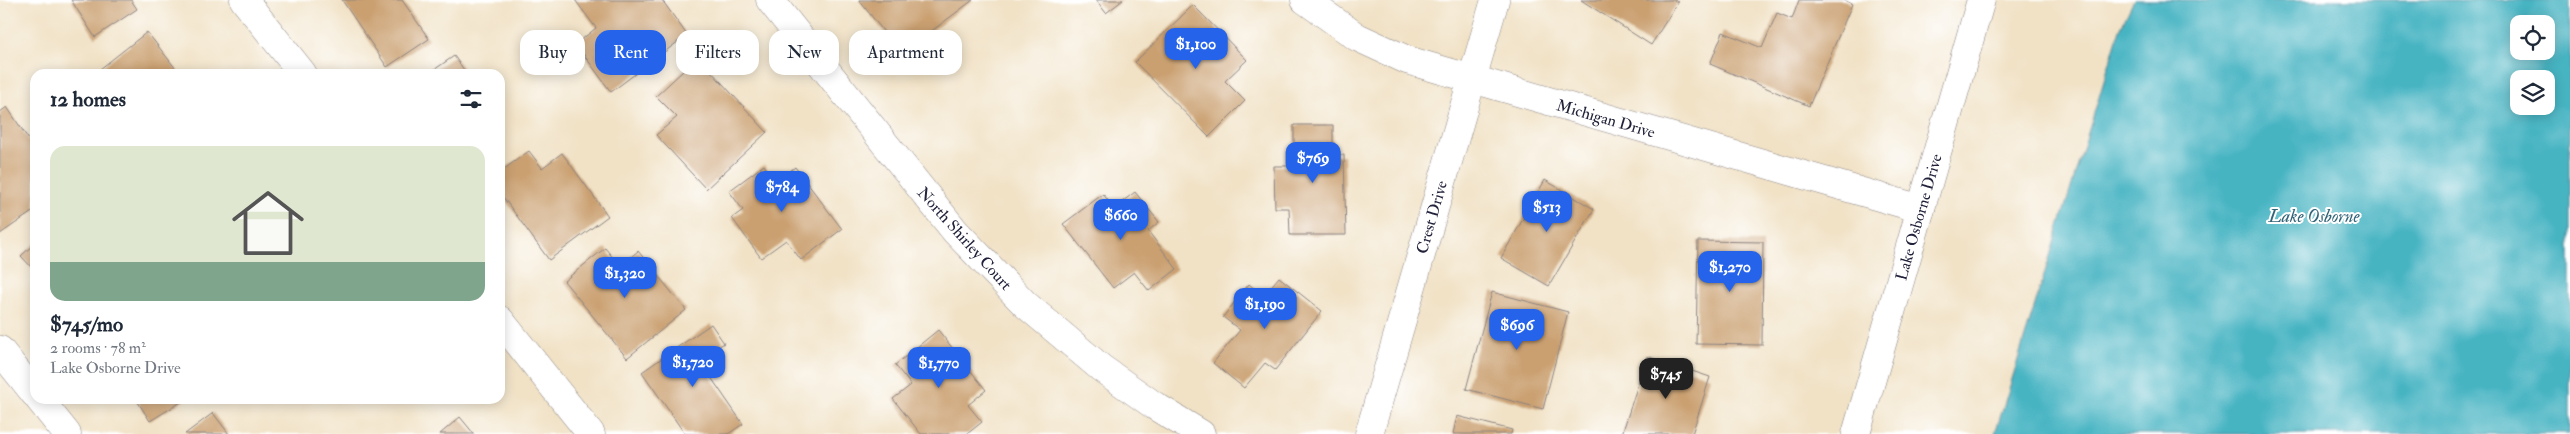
<!DOCTYPE html>
<html lang="en">
<head>
<meta charset="utf-8">
<style>
  body { margin:0; font-family:"IM FELL Double Pica",serif; background:#f6f6f7; color:#1f2937; height:100vh; display:flex; flex-direction:column; font-size:19px; white-space:nowrap }
  * { box-sizing:border-box; margin:0 }
  p { font-size:16px; color:#747a83 }
  .icon { flex:none; width:28px; height:28px; fill:none; stroke:currentColor; stroke-width:2; stroke-linecap:round; stroke-linejoin:round }
  .map { position:relative; flex:1; overflow:hidden }
  .panel { position:absolute; left:30px; top:69px; width:475px; height:335px; display:flex; flex-direction:column; background:#fff; border-radius:15px; box-shadow:0 2px 12px #0003 }
  .panel>* { flex:none }
  .hud { position:absolute; left:520px; top:30px; width:475px; height:45px; display:flex; gap:10px }
  .fabs { position:absolute; left:2510px; top:15px; display:grid; gap:10px }
  .fabs a { display:grid; place-items:center; width:45px; height:45px; border-radius:10px; background:#fff; box-shadow:0 2px 12px #0003; font-size:25px }
  .price { position:absolute; translate:-50% -42px; padding:0 11px; border-radius:10px; background:#2563eb; color:#fff; font-size:16px; line-height:32px; filter:drop-shadow(0 1px 2px #0008) }
  .price::after { content:''; position:absolute; left:50%; top:30px; width:15px; height:11px; margin-left:-8px; background:inherit; clip-path:polygon(0 0,100% 0,50% 100%) }
  .price.current { background:#222; color:#fff }
  ul { padding:0; list-style:none }
  li { display:grid; align-content:center; gap:10px; height:265px; padding:0 20px }
  li span { display:grid; place-items:center; height:155px; border-radius:15px; color:#555 }
  li>.icon { margin-inline-start:auto }
  span .icon { width:90px; height:90px; fill:#fffc; stroke-width:1 }
  li b { font-size:21px }
  h2 { display:flex; justify-content:space-between; align-items:center; height:60px; padding:0 20px; font-size:21px }
  .chip { padding:0 18px; border-radius:15px; background:#fff; box-shadow:0 2px 12px #0003; font-size:18px; line-height:45px }
  .chip.current { background:#2563eb; color:#fff }
  .map>svg:first-child { display:block }
  .water { fill:#46b4c2; stroke:#346b7e; fill-rule:evenodd }
  .building { fill:#caa071 }
  .lines { fill:none; stroke-linecap:round; stroke-linejoin:round }
  .minor-casing { stroke:#8a8280; stroke-width:29 }
  .tertiary-casing { stroke:#8a8280; stroke-width:29 }
  .minor { stroke:#fff; stroke-width:28 }
  .tertiary { stroke:#fff; stroke-width:28 }
  .labels { text-anchor:middle; stroke-width:4; stroke-linejoin:round; paint-order:stroke }
  .street-label { font-size:16px; fill:#22223b; stroke:#fff }
  .water-label { font-size:18px; font-style:italic; fill:#326478; stroke:#fff }
</style>
</head>
<body>
<div class="map">
<svg width="2570" height="434" viewBox="0 0 2570 434">
  <rect width="100%" height="100%" fill="#fff"/>
  <filter id="ink" filterUnits="userSpaceOnUse"><feTurbulence type="fractalNoise" baseFrequency=".02" numOctaves="2"/><feDisplacementMap in="SourceGraphic" scale="10" xChannelSelector="R" yChannelSelector="G"/><feConvolveMatrix kernelMatrix="1 2 1 2 8 2 1 2 1" color-interpolation-filters="sRGB"/></filter>
  <filter id="wash" filterUnits="userSpaceOnUse"><feTurbulence type="fractalNoise" baseFrequency=".0096" numOctaves="4" result="noise"/><feDisplacementMap in="SourceGraphic" scale="20" xChannelSelector="R" yChannelSelector="G"/><feGaussianBlur stdDeviation="1.12" result="paint"/><feColorMatrix in="noise" values="0 0 0 0 0 0 0 0 0 0 0 0 0 0 0 0 0 1.4 0 .05"/><feComposite in="paint" operator="in"/></filter>
  <g filter="url(#wash)">
    <rect width="100%" height="100%" fill="#f1e2c6"/>
    <path class="water" d="M2134,0H2570V434H1995L2120,29ZM2519,24H2546V51H2519ZM2519,79H2546V106H2519Z"/>
    <g id="blocks">
      <g class="building">
        <polygon points="71,0 131,0 137,9 95,37"/>
        <polygon points="342,0 402,0 429,39 387,67"/>
        <polygon points="575,0 662,0 687,35 611,92 576,44 596,28"/>
        <polygon points="859,0 973,0 901,54"/>
        <polygon points="1096,0 1123,0 1106,13"/>
        <polygon points="1581,0 1674,0 1678,2 1651,45"/>
        <polygon points="1799,0 1844,0 1852,4 1809,106 1710,64 1723,32 1762,48 1777,13 1792,19"/>
        <polygon points="1193,5 1247,60 1225,81 1245,101 1209,137 1135,62"/>
        <polygon points="147,32 180,74 104,74 100,69"/>
        <polygon points="454,56 467,74 428,74"/>
        <polygon points="698,57 767,132 706,189 656,135 677,117 656,96"/>
        <polygon points="7,107 35,149 35,210 0,234 0,112"/>
        <polygon points="1294,125 1333,125 1333,155 1344,155 1346,235 1290,235 1289,208 1275,208 1274,166 1294,166"/>
        <polygon points="529,151 542,168 562,153 608,216 549,260 500,193 500,172"/>
        <polygon points="764,165 776,182 795,167 842,229 801,260 786,240 761,258 732,218 743,210 729,191"/>
        <polygon points="1545,180 1594,209 1549,286 1501,258"/>
        <polygon points="1135,192 1159,222 1148,231 1177,269 1149,291 1134,272 1113,288 1063,224 1103,194 1114,208"/>
        <polygon points="1698,241 1763,242 1762,345 1696,344"/>
        <polygon points="35,243 35,271 21,256"/>
        <polygon points="605,248 620,266 638,251 686,310 627,358 564,281"/>
        <polygon points="1279,277 1322,311 1275,370 1265,363 1244,388 1213,363 1240,330 1223,317 1249,284 1263,296"/>
        <polygon points="1492,292 1568,312 1543,409 1466,389"/>
        <polygon points="711,324 724,343 699,360 743,424 728,434 685,434 642,372"/>
        <polygon points="938,330 986,390 968,405 982,422 967,434 921,434 893,399 911,385 895,365"/>
        <polygon points="1647,356 1710,377 1692,434 1622,434"/>
        <polygon points="136,399 186,399 150,421"/>
        <polygon points="213,413 229,434 185,434"/>
        <polygon points="1457,416 1512,430 1511,434 1453,434"/>
        <polygon points="460,417 474,434 440,434"/>
      </g>
    </g>
  </g>
  <g filter="url(#ink)">
    <use href="#blocks" fill-opacity="0" stroke="#8a8280" stroke-width="1"/>
    <g class="lines">
      <g class="minor-casing">
        <g id="minor">
          <polyline points="244,0 303,74"/>
          <polyline points="770,0 955,231 1025,304 1101,368 1155,406 1201,434"/>
          <polyline points="1305,0 1357,37 1407,60 1921,209"/>
          <polyline points="500,320 591,434"/>
          <polyline points="0,350 35,394"/>
          <polyline points="39,399 67,434"/>
          <polyline points="1369,434 1495,0"/>
        </g>
      </g>
      <g class="tertiary-casing">
        <polyline id="tertiary" points="1856,434 1981,0"/>
      </g>
      <use href="#minor" class="minor"/>
      <use href="#tertiary" class="tertiary"/>
    </g>
  </g>
  <g class="labels">
    <g class="street-label">
      <text transform="translate(1606 118) rotate(16)" y="6">Michigan Drive</text>
      <text transform="translate(1431 217) rotate(-74)" y="6">Crest Drive</text>
      <text transform="translate(1918 217) rotate(-74)" y="6">Lake Osborne Drive</text>
      <text transform="translate(965 238) rotate(48)" y="6">North Shirley Court</text>
    </g>
    <g class="water-label">
      <text x="2314" y="222">Lake Osborne</text>
    </g>
  </g>
</svg>
<div class="fabs">
<a><svg class="icon" aria-label="locate" viewBox="0 0 24 24"><circle cx="12" cy="12" r="6"/><path d="M12 2v4M12 18v4M2 12h4M18 12h4"/></svg></a>
<a><svg class="icon" aria-label="layers" viewBox="0 0 24 24"><path d="M12 4l9 5-9 5-9-5zM3 14l9 5 9-5"/></svg></a>
</div>
<b class="price" style="left:1196px;top:70px">$1,100</b>
<b class="price" style="left:1313px;top:184px">$769</b>
<b class="price" style="left:782px;top:213px">$784</b>
<b class="price" style="left:1547px;top:233px">$513</b>
<b class="price" style="left:1121px;top:241px">$660</b>
<b class="price" style="left:1730px;top:293px">$1,270</b>
<b class="price" style="left:625px;top:299px">$1,320</b>
<b class="price" style="left:1265px;top:330px">$1,190</b>
<b class="price" style="left:1517px;top:351px">$696</b>
<b class="price" style="left:693px;top:388px">$1,720</b>
<b class="price" style="left:939px;top:389px">$1,770</b>
<b class="price current" style="left:1666px;top:400px">$745</b>
<div class="hud">
<a class="chip">Buy</a>
<a class="chip current">Rent</a>
<a class="chip">Filters</a>
<a class="chip">New</a>
<a class="chip">Apartment</a>
</div>
<section class="panel">
<h2>12 homes<svg class="icon" aria-label="filters" viewBox="0 0 24 24"><path d="M4 7h16M4 17h16"/><circle cx="9" cy="7" r="2"/><circle cx="15" cy="17" r="2"/></svg></h2>
<ul>
<li><span style="background:linear-gradient(#dfe7d0 75%,#7fa58c 0)"><svg class="icon" aria-label="home" viewBox="0 0 24 24"><path d="M3 11l9-7 9 7M6 9v11h12V9"/></svg></span><div><b>$745/mo</b><p>2 rooms · 78 m²</p><p>Lake Osborne Drive</p></div></li>
</ul>
</section>
</div>
</body>
</html>
